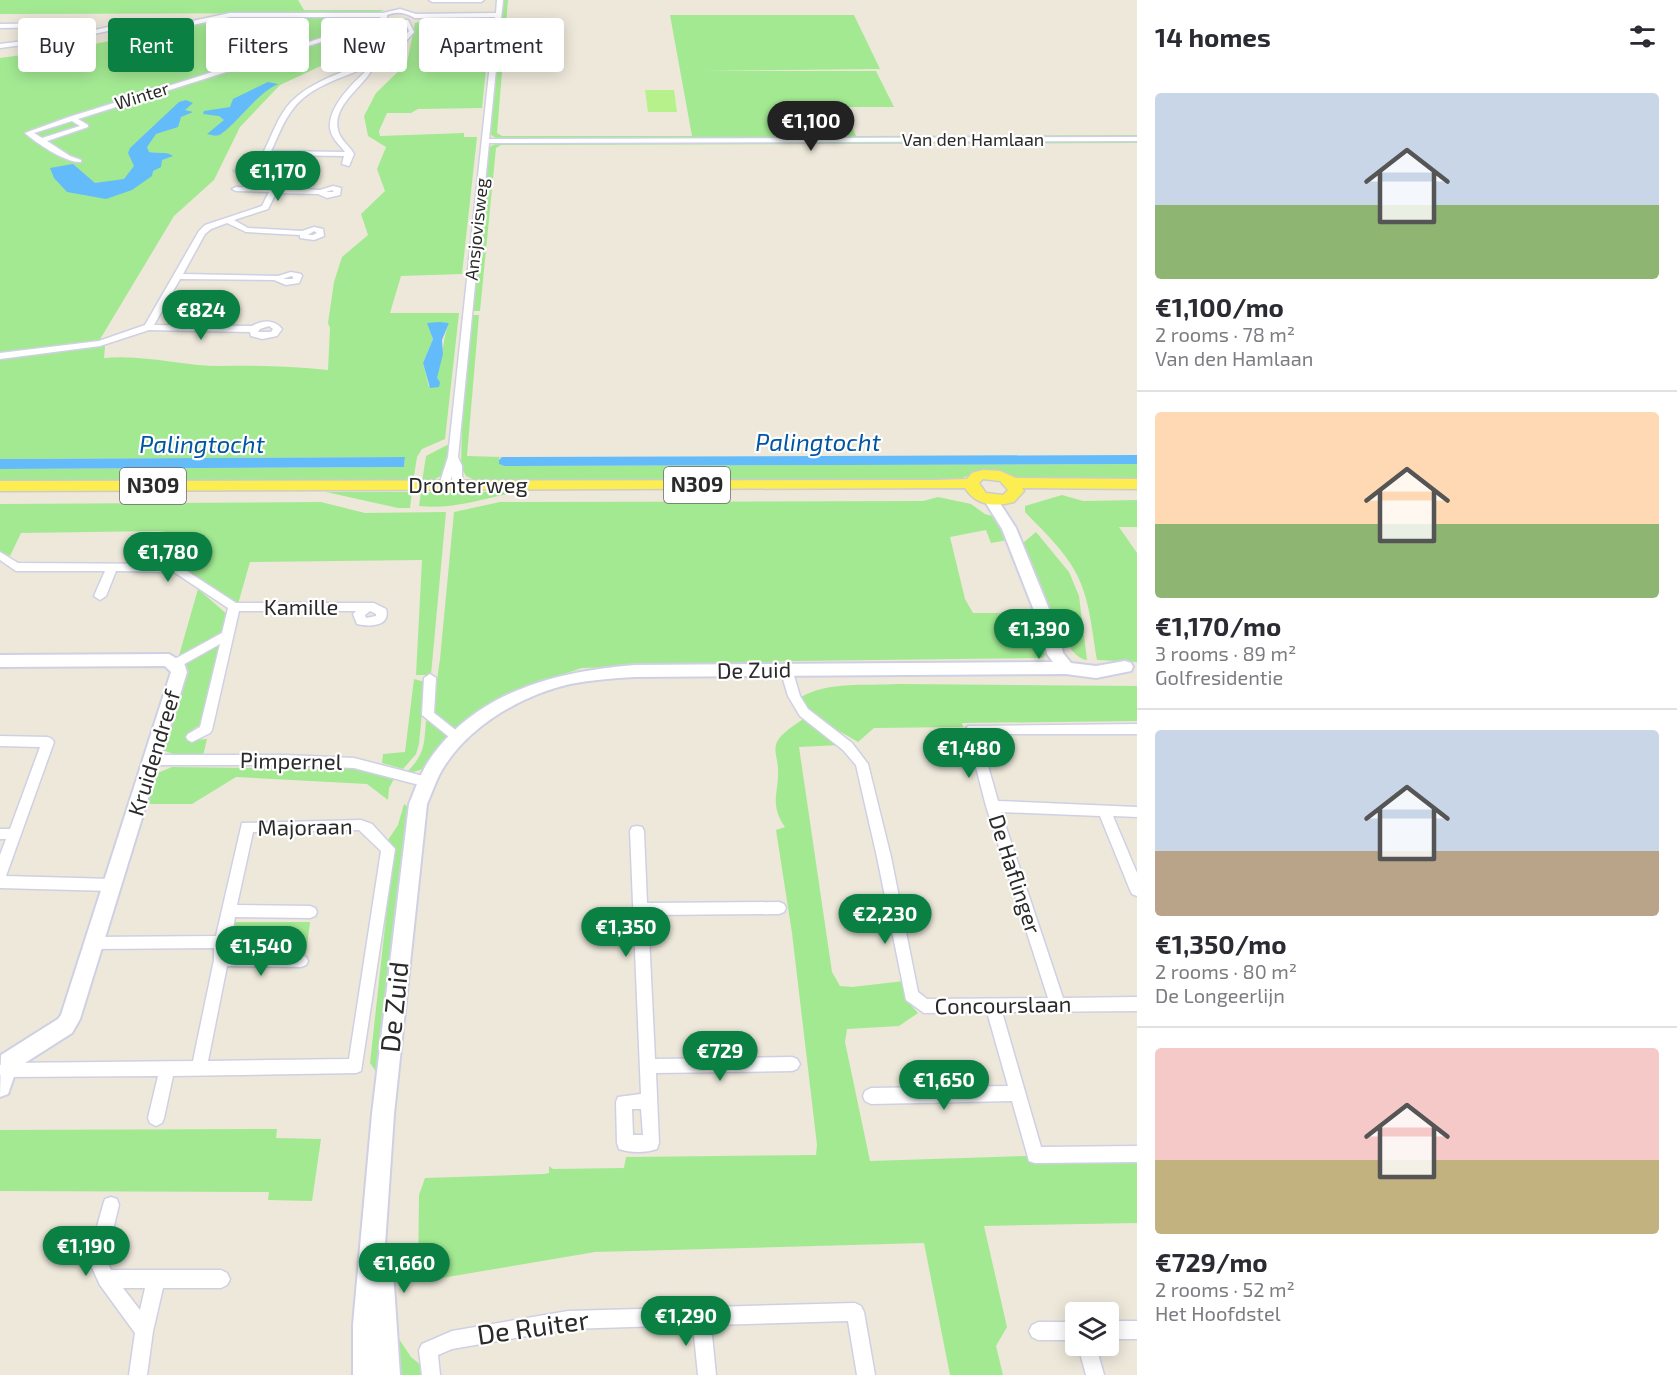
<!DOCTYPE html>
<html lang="en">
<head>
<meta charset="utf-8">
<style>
  body { margin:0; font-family:"Exo 2",sans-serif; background:#f2f2f3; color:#2b2b33; height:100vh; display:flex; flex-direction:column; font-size:22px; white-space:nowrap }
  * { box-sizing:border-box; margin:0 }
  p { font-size:20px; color:#7c7c81 }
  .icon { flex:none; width:33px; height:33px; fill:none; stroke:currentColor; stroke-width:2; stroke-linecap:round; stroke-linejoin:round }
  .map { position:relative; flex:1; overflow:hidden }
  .sheet { display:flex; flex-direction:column; background:#fff; width:540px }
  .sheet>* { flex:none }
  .guide { position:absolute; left:18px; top:18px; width:570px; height:54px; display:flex; gap:12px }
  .controls { position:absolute; left:1065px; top:1302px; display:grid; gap:12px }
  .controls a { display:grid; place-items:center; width:54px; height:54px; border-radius:6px; background:#fff; box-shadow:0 3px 15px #0003; font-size:30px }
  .price { position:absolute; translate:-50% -51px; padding:0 14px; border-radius:21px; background:#0b8043; color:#fff; font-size:20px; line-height:39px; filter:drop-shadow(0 2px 3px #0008) }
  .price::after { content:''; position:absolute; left:50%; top:36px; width:18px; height:14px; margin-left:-9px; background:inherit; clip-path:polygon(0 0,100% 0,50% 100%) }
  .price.active { background:#222; color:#fff }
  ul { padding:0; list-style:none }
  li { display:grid; align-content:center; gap:12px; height:318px; padding:0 18px }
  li+li { border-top:2px solid #e1e1e2 }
  li span { display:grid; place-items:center; height:186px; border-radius:6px; color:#555 }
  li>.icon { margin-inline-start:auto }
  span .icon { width:108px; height:108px; fill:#fffc; stroke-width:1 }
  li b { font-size:26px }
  h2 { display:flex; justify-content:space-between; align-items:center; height:72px; padding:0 18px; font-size:26px }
  .tag { padding:0 21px; border-radius:6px; background:#fff; box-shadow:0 3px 15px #0003; font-size:21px; line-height:54px }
  .tag.active { background:#0b8043; color:#fff }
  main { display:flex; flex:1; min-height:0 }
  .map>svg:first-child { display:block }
  .green { fill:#a3e992; fill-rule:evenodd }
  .pitch { fill:#b7f18c }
  .water { fill:#64bbf9 }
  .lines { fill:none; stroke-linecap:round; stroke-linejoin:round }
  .street-casing { stroke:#cfd0e4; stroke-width:3 }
  .secondary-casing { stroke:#cfd0e4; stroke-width:4 }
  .primary-casing { stroke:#ccc; stroke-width:3 }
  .street { fill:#fff; fill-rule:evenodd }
  .secondary { fill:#fff; fill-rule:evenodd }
  .primary { fill:#fcee50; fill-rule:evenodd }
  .labels { text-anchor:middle; stroke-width:4.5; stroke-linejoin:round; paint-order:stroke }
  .far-street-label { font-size:18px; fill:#2a2a2a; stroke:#fff }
  .shield { fill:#fff; stroke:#6a6a6a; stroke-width:1.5 }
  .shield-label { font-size:21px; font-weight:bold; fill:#2a2a2a }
  .street-label { font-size:22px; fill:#2a2a2a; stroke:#fff }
  .water-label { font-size:24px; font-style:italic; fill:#0255a5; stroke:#fff }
  .near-street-label { font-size:27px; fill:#2a2a2a; stroke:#fff }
</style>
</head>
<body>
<main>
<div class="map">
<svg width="1137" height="1375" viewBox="0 0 1137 1375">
  <rect width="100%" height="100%" fill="#ede8da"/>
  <g class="green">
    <polygon points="0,0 298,0 304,10 384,10 376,13 0,14"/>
    <polygon points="503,0 508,0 497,133 502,136 692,136 670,15 854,15 880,69 701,71 876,71 894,107 843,107 856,136 1137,135 1137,138 497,139 490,134"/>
    <polygon points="232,17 375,17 406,25 409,30 401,33 384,34 353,51 280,85 240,127 214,180 174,216 99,341 0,355 0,58 74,48"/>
    <path d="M425,20H489L491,22L482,108L418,109L411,113H387L379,131L380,136L464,133V137H477L462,274L401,276L390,313H459L445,439L422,449L417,457L413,482L0,483V469L404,467L405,457L0,459V359L103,344L105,347L104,358C146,354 181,366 221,366C256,365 292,366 328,370L330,328L328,323L334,282L342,257L368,235L361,214L385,191L377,169L386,147L368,136L364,116L376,93L407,63L415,23ZM449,323C440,344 445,369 429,387L423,363L433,339L431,331Z"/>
    <polygon points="1137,140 1137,143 501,145 496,148 480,311 472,311 489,147 498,143"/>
    <polygon points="472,315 479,315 467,456 502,457 499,458 499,464 504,466 1137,464 1137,480 1019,480 971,475 956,480 476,481 466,476 461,467 462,425"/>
    <polygon points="451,443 441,476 429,482 422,482 426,456"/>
    <polygon points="326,492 412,492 410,508 398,508"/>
    <path d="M421,492H517C485,498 452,510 419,506Z"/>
    <path d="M1062,495L1083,501L1137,500V527H1119L1137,553V662L1097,660C1092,632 1090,599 1076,573C1064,550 1043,531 1025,512V506Z"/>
    <path d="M938,497L971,504L985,514L996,517L1008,540L991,543L986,530L950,537L965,599L973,613H1036C1042,627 1056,647 1042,658L797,661L582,668L505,694L468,720L458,732L432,714L440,659L454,512L500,502L923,501Z"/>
    <polygon points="321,502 365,513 446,512 431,675 416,675 422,560 250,562 238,604 227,600 184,568 197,556 204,537 159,531 21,533 10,556 0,551 0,504"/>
    <path d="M1036,532L1069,572L1079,596L1087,660C1063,659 1032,570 1023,548V543Z"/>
    <polygon points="198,589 229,616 225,630 178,659"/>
    <polygon points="222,642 203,723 192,730 190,740 207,739 203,756 178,756 160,749 184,665"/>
    <polygon points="414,679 425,682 419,744 416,754 403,769 382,763 383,754 405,752"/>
    <path d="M897,684L1137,686V721L962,723L963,727L874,728L858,742C839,730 811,719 801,697C829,681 866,686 897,684Z"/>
    <path d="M803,719L841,745L799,747L832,972L840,986L852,987L904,981L909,1003L918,1013L899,1026L847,1029L845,1042L870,1161L1027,1156L1038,1162L1137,1159V1223L984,1226L1007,1327L996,1346L1003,1375H950L924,1243L595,1252L418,1282L419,1195L425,1178L544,1174L549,1173V1166L553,1169L624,1168L626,1157L816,1155L817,1145L792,933L776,830L785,827C769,804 779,793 778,769C778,761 774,752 776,745C778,735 795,725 803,719Z"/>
    <path d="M426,721L432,722L449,738L423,769L410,773L407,772C425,754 424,745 426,721Z"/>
    <polygon points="172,767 353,769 394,779 389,788 388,800 367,784 236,777 192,804 144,804 153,775"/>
    <polygon points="404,804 413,811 381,1079 370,1063 393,854 388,840 398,825"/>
    <polygon points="234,922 310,922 306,954 228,952"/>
    <polygon points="277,1129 276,1138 321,1139 312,1201 268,1200 269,1192 0,1191 0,1130"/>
    <polygon points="399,1339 411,1357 422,1366 424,1375 399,1375"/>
  </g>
  <polygon class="pitch" points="645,90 674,90 677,112 648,112"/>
  <g class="water">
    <path d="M268,82L278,84C255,95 240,120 221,134C217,137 212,135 207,134L224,120L219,116L203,114L204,111L230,107L233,99Z"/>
    <path d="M186,100L193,103L185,110L193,112L181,117L178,127L156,134L147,147L149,152C156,154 167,151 173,156L162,160L161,167L153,171L152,176L132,190L106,199L67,192L54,178L50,168L73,164L95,183L124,179L134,166L128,153L130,148L179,102Z"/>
    <polygon points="439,322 449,323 442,340 443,354 437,378 440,382 439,387 430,388 423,363 433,339 427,323"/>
    <polygon points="1137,455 1137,464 504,466 499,464 499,460 502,457"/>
    <polygon points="405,457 404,467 0,469 0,459"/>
  </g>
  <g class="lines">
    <g class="street-casing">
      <g id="street">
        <polygon points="429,0 484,0 481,2 432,2"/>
        <path d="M497,0H503L489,139L1137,137V141L489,143L458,457L462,466V485L461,487H453L452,476L449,485L444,488L439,485L448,457L495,17L415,18C405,13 398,11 387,15V21L78,119L88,125V127L47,141L70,156L81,160V162C66,163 36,143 25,133L69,117L382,19L380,17H230L178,28H122L75,38L0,48V44L71,35L68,28L63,27L0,28V24L64,23L72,26L77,34L122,24H178L230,13H383L400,9L416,14L496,13ZM72,121L80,126L42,138L34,133Z"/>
        <path d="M404,20H408L414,32C402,47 390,56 373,64C373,81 331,102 338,130C340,140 350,146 354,154L349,166L342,164L344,156L272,155L288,172L279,188L320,190L333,186L341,188L340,195L327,198L318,194L276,193L268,209L234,220L248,228L302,231L314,227L323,229L324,236L314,240L300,238V235L246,232L227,223L211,229L205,234L183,274L278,276L291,272L301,274L302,276L299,283L286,285L274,280L180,279L154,325L252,326C262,320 274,319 282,329L277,336L262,339L251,336L250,332L149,330L100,346L0,359V353L99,341L145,325L199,231L205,225L262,206L269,192L236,191L232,189L236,187L272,188L279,174L238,173L234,171L238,169L278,170L263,153C272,136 278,115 292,101C326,68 378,70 409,31ZM367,67V70C353,83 328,107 330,128C331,138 340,145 345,152L271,151C278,137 283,121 293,109C310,86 342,78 367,67ZM332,190L334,192H325H326ZM314,231L317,233L313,235H308ZM291,276L293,277V279H283ZM269,326L273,329L271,332H258L260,329Z"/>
        <path d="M0,552L18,563L176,564L236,603H374L386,609C391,627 369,627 357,624L353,614L356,611H239L212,730L210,733L192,742L188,740L186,737L188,734L200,727L220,644L179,667H171L169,664L171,661L222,633L228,608L174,572L116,571L106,596L100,600L94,596L105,571H16L0,560ZM370,611L376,614V616L366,618L365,615Z"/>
        <polygon points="786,665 792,669 800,696 808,709 852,743 868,764 891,857 918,992 927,999 1048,998 986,806 966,729 968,726 1137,724 1137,734 979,734 998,801 1137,807 1137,817 1113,816 1137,873 1137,896 1132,894 1130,890 1100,816 1001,812 1063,998 1137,997 1137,1011 1002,1012 1041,1147 1137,1146 1137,1162 1035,1163 1029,1161 1012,1101 871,1104 865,1101 863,1096 865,1091 871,1088 1008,1086 987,1012 924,1013 906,1000 877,857 856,765 843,750 800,716 788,696 780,669"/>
        <polygon points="430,674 436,678 434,713 462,735 464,738 462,741 454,741 422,715 424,678"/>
        <polygon points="0,736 48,737 52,739 54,742 6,876 112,879 117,881 119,885 117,889 112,891 0,888 0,855 6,839 0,839 0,829 10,829 40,747 0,746"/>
        <polygon points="152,755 286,755 354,758 427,777 432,778 433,782 432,786 427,787 354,768 286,765 152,765 148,763 146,760 148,757"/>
        <path d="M361,820L372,824L395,849L361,1071L356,1073L173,1076L164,1118L162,1123L156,1126L150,1123L148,1118L158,1076L6,1077L0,1075V1065L6,1063L193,1061L214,960V948L95,949L90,947L88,943L90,939L95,937L216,936L242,823ZM359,830L381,851L349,1059L208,1061L227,966L301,967L306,965L308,961L306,957L301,955L229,954L235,917L310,918L315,916L317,912L315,908L310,906L237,905L253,832Z"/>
        <path d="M637,826L642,827L644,831L647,903L779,902L784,904L786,908L784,912L779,914L648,915L655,1059L792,1057L797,1059L800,1064L797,1069L792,1071L656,1073L659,1143L657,1149C646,1153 630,1153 619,1149L617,1143L616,1102L618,1097L641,1094L630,831L632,827ZM632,1109H641L643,1135H633Z"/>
        <path d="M111,1197L117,1199L119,1205L106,1259L111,1270H221L227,1273L230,1279L227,1285L221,1288H163L153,1331L147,1375H129L135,1333L100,1285L88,1259L103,1205L105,1199ZM123,1288H145L140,1310Z"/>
        <polygon points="855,1303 861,1306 864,1312 875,1375 857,1375 848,1321 711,1325 716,1375 698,1375 693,1325 568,1329 452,1349 438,1355 440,1375 422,1375 419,1350 422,1344 452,1331 568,1311"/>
        <rect x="1108" y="1321" width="29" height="18"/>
        <polygon points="1038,1322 1076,1322 1076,1340 1038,1340 1032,1337 1029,1331 1032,1325"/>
        <polygon points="1078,1346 1096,1346 1104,1375 1086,1375"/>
      </g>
    </g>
    <g class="secondary-casing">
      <g id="secondary">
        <path d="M991,496L996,497L1016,528L1060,636L1063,653L1071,663L1096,666L1125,661L1131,663L1133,667L1131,671L1096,678L1066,674L635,677C613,678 592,680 570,684C522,695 468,726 442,770C436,780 432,793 427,804L394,1114L385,1245L388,1247L392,1255L400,1375H353V1325L372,1114L409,804C415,790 420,774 428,762C474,692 557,671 635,665L1053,662L1047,654L1044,636L1002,529L984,500Z"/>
        <polygon points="169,654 184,663 187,672 80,1019 72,1033 17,1068 8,1094 0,1097 1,1055 58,1019 61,1015 171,672 165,666 0,667 0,655"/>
      </g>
    </g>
    <g class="primary-casing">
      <path id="primary" d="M983,470L1000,471L1016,478L1137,479V489L1022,488L1024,491L1014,502C995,507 976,506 965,488L0,491V481L936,480L967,479L972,473ZM983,479L1000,481L1008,490L1003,495L986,493L979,483Z"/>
    </g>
    <use href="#street" class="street"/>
    <use href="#secondary" class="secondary"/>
    <use href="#primary" class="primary"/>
  </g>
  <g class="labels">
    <g class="far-street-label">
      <text transform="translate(142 96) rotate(-17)" y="6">Winter</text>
      <text x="973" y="146">Van den Hamlaan</text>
      <text transform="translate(477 229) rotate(-84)" y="6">Ansjovisweg</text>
    </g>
    <g class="shield">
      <rect x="664" y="467" width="66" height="36" rx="4.5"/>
      <rect x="120" y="468" width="66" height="36" rx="4.5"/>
    </g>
    <g class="shield-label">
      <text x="697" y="492">N309</text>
      <text x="153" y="493">N309</text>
    </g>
    <g class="street-label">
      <text x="468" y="493">Dronterweg</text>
      <text x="301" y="615">Kamille</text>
      <text transform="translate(754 670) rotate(-1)" y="8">De Zuid</text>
      <text transform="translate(154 753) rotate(-73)" y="8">Kruidendreef</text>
      <text transform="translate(291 761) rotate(1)" y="8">Pimpernel</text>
      <text transform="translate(305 827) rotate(-1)" y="8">Majoraan</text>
      <text transform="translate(1015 874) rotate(72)" y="8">De Haflinger</text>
      <text transform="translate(1003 1005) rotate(-1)" y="8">Concourslaan</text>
    </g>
    <g class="water-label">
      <text x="818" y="451">Palingtocht</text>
      <text x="202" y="453">Palingtocht</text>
    </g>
    <g class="near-street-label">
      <text transform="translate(395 1007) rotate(-84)" y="9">De Zuid</text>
      <text transform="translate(533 1328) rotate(-8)" y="9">De Ruiter</text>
    </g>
  </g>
</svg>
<div class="controls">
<a><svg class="icon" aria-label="layers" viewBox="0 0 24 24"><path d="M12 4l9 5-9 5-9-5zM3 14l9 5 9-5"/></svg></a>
</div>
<b class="price active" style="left:811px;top:152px">€1,100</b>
<b class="price" style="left:278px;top:202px">€1,170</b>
<b class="price" style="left:201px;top:341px">€824</b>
<b class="price" style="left:168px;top:583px">€1,780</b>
<b class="price" style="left:1039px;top:660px">€1,390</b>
<b class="price" style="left:969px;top:779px">€1,480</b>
<b class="price" style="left:885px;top:945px">€2,230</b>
<b class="price" style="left:626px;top:958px">€1,350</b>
<b class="price" style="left:261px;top:977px">€1,540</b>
<b class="price" style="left:720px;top:1082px">€729</b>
<b class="price" style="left:944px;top:1111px">€1,650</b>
<b class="price" style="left:86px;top:1277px">€1,190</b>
<b class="price" style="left:404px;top:1294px">€1,660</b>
<b class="price" style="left:686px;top:1347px">€1,290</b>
<div class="guide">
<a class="tag">Buy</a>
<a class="tag active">Rent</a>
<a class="tag">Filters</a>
<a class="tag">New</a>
<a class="tag">Apartment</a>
</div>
</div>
<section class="sheet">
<h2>14 homes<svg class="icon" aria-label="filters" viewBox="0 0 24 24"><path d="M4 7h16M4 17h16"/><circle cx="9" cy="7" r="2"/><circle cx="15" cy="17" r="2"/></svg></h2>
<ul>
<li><span style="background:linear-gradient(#c9d6e8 60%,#8fb573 0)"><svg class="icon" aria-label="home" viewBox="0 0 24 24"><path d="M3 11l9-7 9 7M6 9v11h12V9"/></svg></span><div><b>€1,100/mo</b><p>2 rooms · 78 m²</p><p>Van den Hamlaan</p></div></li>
<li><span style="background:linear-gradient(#ffd9b3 60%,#8fb573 0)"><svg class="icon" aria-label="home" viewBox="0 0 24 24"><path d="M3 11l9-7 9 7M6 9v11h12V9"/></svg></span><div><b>€1,170/mo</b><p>3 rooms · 89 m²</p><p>Golfresidentie</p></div></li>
<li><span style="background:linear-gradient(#c9d6e8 65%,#b9a48a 0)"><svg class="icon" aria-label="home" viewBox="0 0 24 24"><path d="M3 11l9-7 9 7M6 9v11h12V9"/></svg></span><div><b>€1,350/mo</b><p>2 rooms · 80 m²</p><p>De Longeerlijn</p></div></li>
<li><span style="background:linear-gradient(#f6c9c9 60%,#c2b280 0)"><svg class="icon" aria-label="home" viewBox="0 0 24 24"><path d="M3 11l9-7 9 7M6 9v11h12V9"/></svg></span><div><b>€729/mo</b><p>2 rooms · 52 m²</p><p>Het Hoofdstel</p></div></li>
</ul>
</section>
</main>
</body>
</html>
